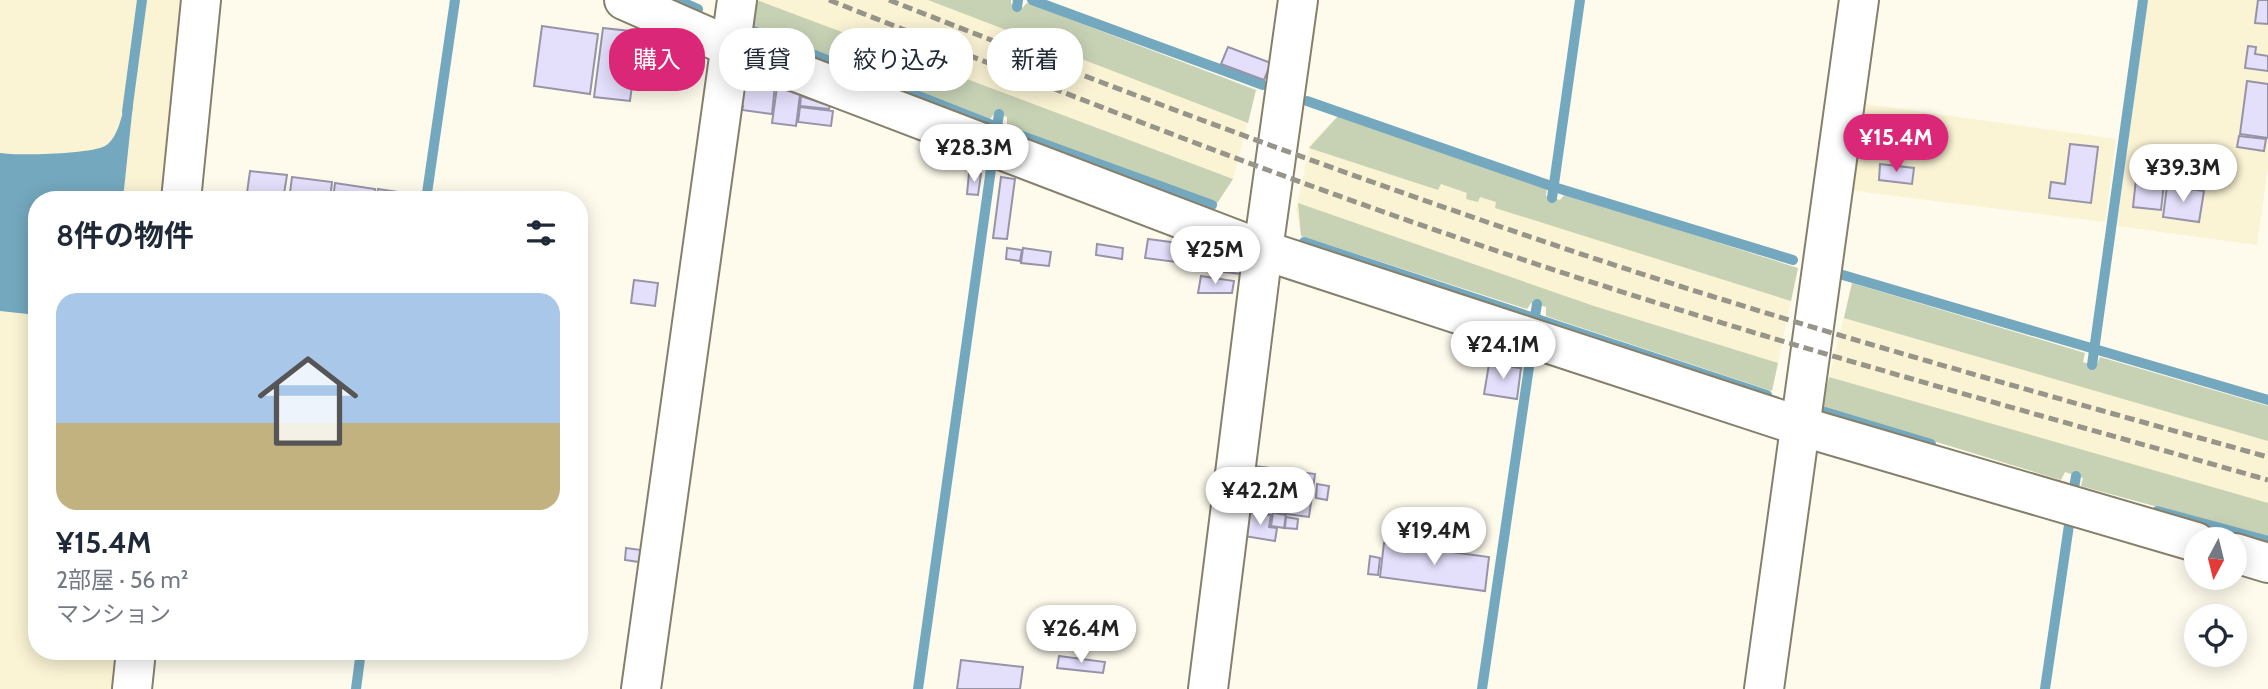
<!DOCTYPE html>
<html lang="ja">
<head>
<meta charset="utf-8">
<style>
  body { margin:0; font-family:Cabin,"Noto Sans JP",sans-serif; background:#f6f6f7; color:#1f2937; height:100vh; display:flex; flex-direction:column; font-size:26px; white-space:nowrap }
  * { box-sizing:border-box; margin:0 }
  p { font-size:23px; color:#747a83 }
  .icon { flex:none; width:38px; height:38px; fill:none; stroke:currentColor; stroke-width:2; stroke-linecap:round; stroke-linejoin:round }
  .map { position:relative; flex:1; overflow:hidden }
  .panel { position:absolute; left:28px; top:191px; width:560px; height:469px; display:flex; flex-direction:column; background:#fff; border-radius:28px; box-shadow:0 4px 18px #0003 }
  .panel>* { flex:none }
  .hud { position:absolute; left:609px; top:28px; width:665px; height:63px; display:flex; gap:14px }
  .needle { width:46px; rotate:187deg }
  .buttons { position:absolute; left:2184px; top:527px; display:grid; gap:14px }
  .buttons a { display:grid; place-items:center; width:63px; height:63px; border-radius:50%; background:#fff; box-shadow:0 4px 18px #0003; font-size:35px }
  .price { position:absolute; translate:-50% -60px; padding:0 16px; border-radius:24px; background:#fff; color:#222; font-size:23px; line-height:46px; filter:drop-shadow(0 2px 4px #0008) }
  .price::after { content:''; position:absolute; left:50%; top:42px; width:21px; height:16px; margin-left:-10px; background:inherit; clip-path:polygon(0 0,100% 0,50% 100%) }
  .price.selected { background:#db2777; color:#fff }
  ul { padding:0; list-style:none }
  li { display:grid; align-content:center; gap:14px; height:371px; padding:0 28px }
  li span { display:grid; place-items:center; height:217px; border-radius:21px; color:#555 }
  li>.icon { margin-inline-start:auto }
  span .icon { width:126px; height:126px; fill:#fffc; stroke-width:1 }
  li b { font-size:30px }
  h2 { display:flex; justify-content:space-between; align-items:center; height:84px; padding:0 28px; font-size:30px }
  .chip { padding:0 24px; border-radius:28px; background:#fff; box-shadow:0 4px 18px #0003; font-size:24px; line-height:63px }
  .chip.selected { background:#db2777; color:#fff }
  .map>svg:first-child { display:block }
  .built { fill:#faf3d4 }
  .green { fill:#c7d2b5 }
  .water { fill:#74a8be }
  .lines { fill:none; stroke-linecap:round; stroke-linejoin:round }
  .stream { stroke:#74a8be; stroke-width:10 }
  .building { fill:#e4dffb; stroke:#9794a8; stroke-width:2 }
  .minor-casing { stroke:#85806c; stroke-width:42 }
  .minor { stroke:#fff; stroke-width:38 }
  .rail { stroke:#979489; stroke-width:5; stroke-dasharray:10 5; stroke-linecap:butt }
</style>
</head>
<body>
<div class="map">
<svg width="2268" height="689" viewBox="0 0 2268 689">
  <rect width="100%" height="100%" fill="#fefbed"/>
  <g class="built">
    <polygon points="0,0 180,0 161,199 37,200 37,651 117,651 114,689 0,689"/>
    <polygon points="757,0 1011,0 1011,4 1022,8 1027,3 1256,90 1233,179 1216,205 1007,127 1007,117 995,113 989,120 751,27"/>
    <polygon points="2147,0 2268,0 2268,168 2257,245 2117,226"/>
    <polygon points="1859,103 2116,139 2105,222 1847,190"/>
    <polygon points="1338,116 1547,187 1546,196 1560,200 1565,194 1798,268 1772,391 1546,316 1546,307 1531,303 1527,309 1301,236 1296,210 1310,144"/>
    <polygon points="1852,283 2085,353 2083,362 2096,366 2100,357 2268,406 2268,537 2081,486 2083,478 2065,472 2061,480 1822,407"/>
  </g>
  <g class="green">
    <polygon points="757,0 1233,179 1216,205 1007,127 1007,117 995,113 989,120 751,27"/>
    <polygon points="928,0 1011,0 1011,4 1022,8 1027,3 1256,90 1248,123"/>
    <polygon points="1338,116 1547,187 1546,196 1560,200 1565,194 1798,268 1791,301 1495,208 1496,202 1480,197 1478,202 1466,199 1467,193 1441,184 1438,190 1309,148"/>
    <polygon points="1298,203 1594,306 1778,363 1772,391 1546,316 1546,307 1531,303 1527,309 1301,236"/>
    <polygon points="1852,283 2085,353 2083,362 2096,366 2100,357 2268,406 2268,441 1844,318"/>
    <polygon points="1829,377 2268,503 2268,537 2081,486 2083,478 2065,472 2061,480 1822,407"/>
  </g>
  <path class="water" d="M126,101L133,104L123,199L37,200V315L0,311V153C18,156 91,154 105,146C118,139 122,114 126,101Z"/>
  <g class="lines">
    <g class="stream">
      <polyline points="677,0 698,9"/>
      <polyline points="1032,0 1263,85"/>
      <polyline points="1017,7 1018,0"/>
      <polyline points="751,30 997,127 1212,205"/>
      <polyline points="1307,101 1554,187 1793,260"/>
      <polyline points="127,112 142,0"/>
      <polyline points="997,127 999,114"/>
      <polyline points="1552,198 1580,0"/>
      <polyline points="426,200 455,0"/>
      <polyline points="1304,242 1767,395"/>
      <polyline points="1836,273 2268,400"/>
      <polyline points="1535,316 1537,304"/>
      <polyline points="2092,365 2143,0"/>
      <polyline points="1825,412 1931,444"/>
      <polyline points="2074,488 2076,476"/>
      <polyline points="2157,511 2268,541"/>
      <polyline points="356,689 361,651"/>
      <polyline points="918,689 991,169"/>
      <polyline points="1482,689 1530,360"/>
      <polyline points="2045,689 2069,525"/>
    </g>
  </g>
  <g class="building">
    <polygon points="2258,0 2268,0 2268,24 2255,23"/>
    <polygon points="542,26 598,34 590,94 534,86"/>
    <polygon points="603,28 639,32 630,101 594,97"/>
    <polygon points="2248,46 2256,47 2255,54 2268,56 2268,71 2245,68"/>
    <polygon points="1228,47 1271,63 1264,80 1221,64"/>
    <polygon points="742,74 775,85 772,114 742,110 743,106 738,105"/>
    <polygon points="2247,81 2268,84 2268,138 2240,134"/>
    <polygon points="777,87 800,95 796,126 772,123"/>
    <polygon points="801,96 830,106 829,109 800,106"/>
    <polygon points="800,107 833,111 831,126 798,122"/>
    <polygon points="2239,136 2266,139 2264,151 2237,147"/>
    <polygon points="2070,144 2098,147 2091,203 2049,198 2051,182 2065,184"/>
    <polygon points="1880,164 1914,168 1912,184 1879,180"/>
    <polygon points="2137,170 2165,174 2161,210 2133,207"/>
    <polygon points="250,171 287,175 283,200 246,200"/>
    <polygon points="969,173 981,174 978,195 967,194"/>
    <polygon points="292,177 332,182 330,200 289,200"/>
    <polygon points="1001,177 1015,179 1007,239 993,238"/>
    <polygon points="335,183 375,189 374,200 333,200"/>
    <polygon points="2167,186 2204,191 2199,222 2163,217"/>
    <polygon points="378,189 419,195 419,200 376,200"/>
    <polygon points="1148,239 1202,246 1199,265 1145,258"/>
    <polygon points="1097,244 1123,248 1122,259 1096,255"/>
    <polygon points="1007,248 1022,250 1020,261 1006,259"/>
    <polygon points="1023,248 1051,252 1049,266 1021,263"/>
    <polygon points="1203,251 1216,252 1213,270 1201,268"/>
    <polygon points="1217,255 1242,263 1241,274 1215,271"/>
    <polygon points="1201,276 1234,281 1232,293 1198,293"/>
    <polygon points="634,280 658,283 655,306 631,303"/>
    <polygon points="1491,350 1505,352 1503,364 1490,363"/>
    <polygon points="1506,356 1523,358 1521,367 1505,365"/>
    <polygon points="1489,364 1521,368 1517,399 1484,394"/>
    <polygon points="1254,466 1315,474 1309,517 1248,509"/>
    <polygon points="1317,484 1329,486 1327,500 1316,498"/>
    <polygon points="1247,512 1271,515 1269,527 1277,528 1275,541 1244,536"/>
    <polygon points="1273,513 1286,515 1284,528 1271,526"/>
    <polygon points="1286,517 1298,519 1297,529 1285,528"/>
    <polygon points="1384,543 1489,557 1485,591 1380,577"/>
    <polygon points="626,548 641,550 639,562 625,560"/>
    <polygon points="1370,556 1380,558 1378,575 1368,574"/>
    <polygon points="1059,656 1105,662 1103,673 1057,668"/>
    <polygon points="961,660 1023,667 1020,689 957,689"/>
  </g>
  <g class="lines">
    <g class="minor-casing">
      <g id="minor">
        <polyline points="624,0 731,47 1263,250 1800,426 2196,542"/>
        <polyline points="181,200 201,0"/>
        <polyline points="2235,553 2268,563"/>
        <polyline points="132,689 136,651"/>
        <polyline points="641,689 737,0"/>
        <polyline points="1208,689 1263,250 1298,0"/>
        <polyline points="1764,689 1859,0"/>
      </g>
    </g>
    <use href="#minor" class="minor"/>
    <g class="rail">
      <path d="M829,0C1056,90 1283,180 1515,257C1763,340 2016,408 2268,480"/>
      <path d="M889,0C1097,82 1307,161 1519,233C1766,318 2017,387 2268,457"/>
    </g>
  </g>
</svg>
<div class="buttons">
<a><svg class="needle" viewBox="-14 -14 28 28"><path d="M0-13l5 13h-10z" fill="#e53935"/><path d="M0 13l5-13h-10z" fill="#747a83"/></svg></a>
<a><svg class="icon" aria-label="locate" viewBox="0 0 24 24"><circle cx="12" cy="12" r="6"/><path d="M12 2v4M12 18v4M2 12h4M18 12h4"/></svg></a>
</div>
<b class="price selected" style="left:1896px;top:174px">¥15.4M</b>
<b class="price" style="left:974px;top:184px">¥28.3M</b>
<b class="price" style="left:2183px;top:204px">¥39.3M</b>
<b class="price" style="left:1215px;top:286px">¥25M</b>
<b class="price" style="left:1503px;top:381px">¥24.1M</b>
<b class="price" style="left:1260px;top:527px">¥42.2M</b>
<b class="price" style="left:1434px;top:567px">¥19.4M</b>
<b class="price" style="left:1081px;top:665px">¥26.4M</b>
<div class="hud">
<a class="chip selected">購入</a>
<a class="chip">賃貸</a>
<a class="chip">絞り込み</a>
<a class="chip">新着</a>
</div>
<section class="panel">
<h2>8件の物件<svg class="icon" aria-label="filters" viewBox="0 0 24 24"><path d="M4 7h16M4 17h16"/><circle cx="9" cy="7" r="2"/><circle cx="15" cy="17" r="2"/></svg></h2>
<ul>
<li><span style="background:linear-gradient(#a9c7e8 60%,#c2b280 0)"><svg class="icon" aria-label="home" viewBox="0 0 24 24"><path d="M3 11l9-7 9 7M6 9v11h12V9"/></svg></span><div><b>¥15.4M</b><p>2部屋 · 56 m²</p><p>マンション</p></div></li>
</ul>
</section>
</div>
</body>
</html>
